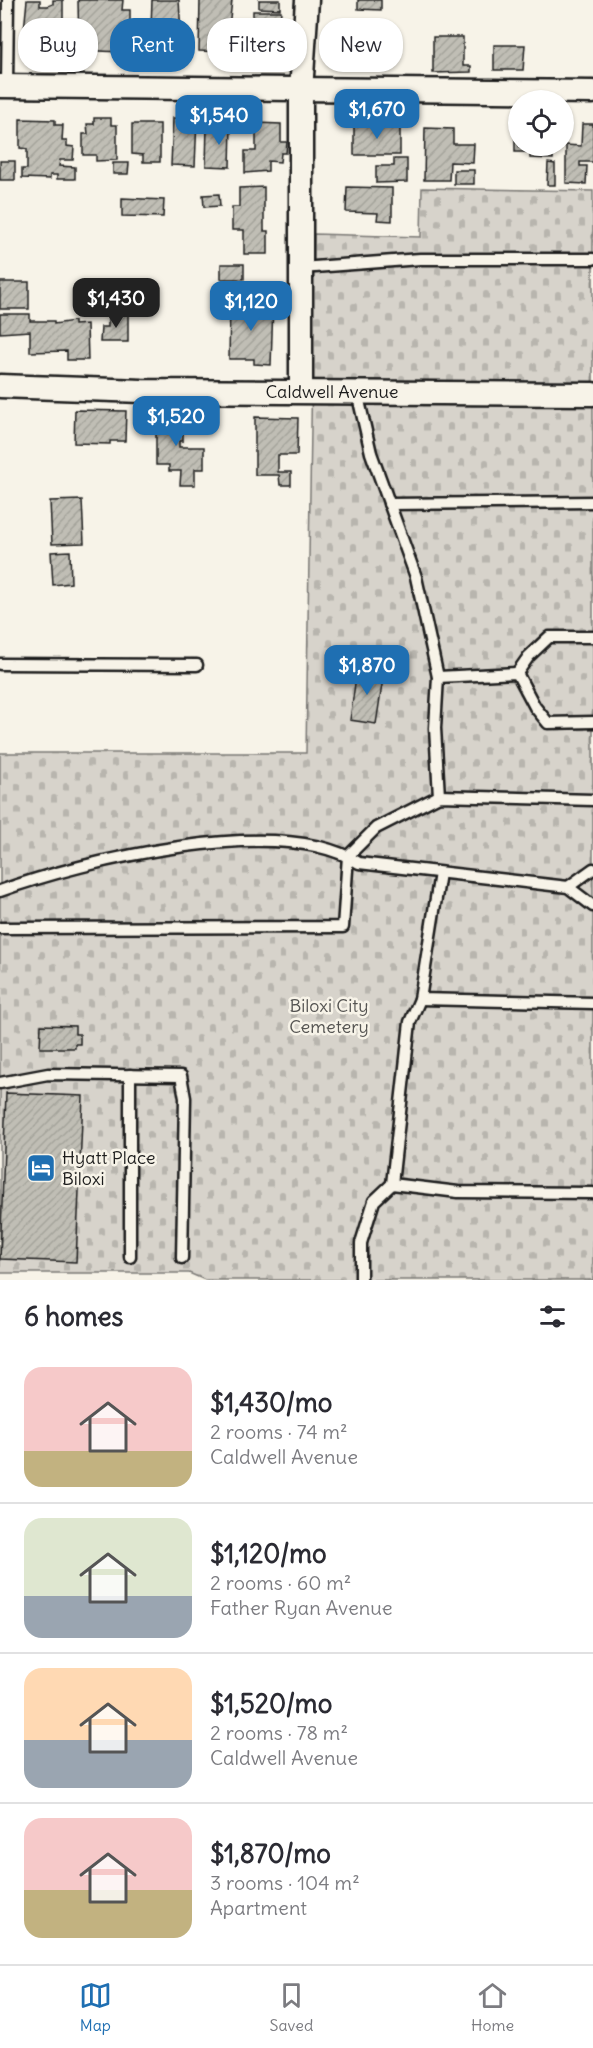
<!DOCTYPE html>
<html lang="en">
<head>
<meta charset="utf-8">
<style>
  body { margin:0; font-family:Delius,sans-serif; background:#f7f7f7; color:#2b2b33; height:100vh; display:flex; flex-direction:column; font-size:22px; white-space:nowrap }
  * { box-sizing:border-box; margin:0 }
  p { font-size:20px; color:#7c7c81 }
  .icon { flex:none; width:33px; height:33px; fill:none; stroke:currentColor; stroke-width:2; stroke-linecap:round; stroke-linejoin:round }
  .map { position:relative; height:1280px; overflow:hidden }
  .panel { display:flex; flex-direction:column; background:#fff; flex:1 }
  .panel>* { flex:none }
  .hud { position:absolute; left:18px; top:18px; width:558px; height:54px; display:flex; gap:12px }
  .tools { position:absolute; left:508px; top:90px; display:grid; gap:12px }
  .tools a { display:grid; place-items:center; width:66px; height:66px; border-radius:50%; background:#fff; box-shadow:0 2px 4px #0004; font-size:30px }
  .price { position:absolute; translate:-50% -51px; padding:0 14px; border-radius:12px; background:#1f6fb2; color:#fff; font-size:20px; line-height:39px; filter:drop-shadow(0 2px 3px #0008) }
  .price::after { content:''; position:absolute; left:50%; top:36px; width:18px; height:14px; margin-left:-9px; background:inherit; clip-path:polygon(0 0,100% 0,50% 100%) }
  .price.active { background:#222; color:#fff }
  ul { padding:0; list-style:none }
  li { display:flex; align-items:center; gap:18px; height:150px; padding:0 24px }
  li+li { border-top:2px solid #e1e1e2 }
  li span { display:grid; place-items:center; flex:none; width:168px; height:120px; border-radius:18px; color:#555 }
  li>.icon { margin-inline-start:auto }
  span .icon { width:72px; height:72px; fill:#fffc; stroke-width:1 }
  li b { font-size:26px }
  h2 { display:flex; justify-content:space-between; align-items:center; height:72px; padding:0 24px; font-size:26px }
  .tag { padding:0 21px; border-radius:24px; background:#fff; box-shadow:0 2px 4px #0004; font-size:21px; line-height:54px }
  .tag.active { background:#1f6fb2; color:#fff }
  .dock { display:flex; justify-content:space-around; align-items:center; height:84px; border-top:2px solid #e1e1e2; background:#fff; font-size:16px; color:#7c7c81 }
  .dock a { display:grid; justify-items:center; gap:3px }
  .dock .active { color:#1f6fb2 }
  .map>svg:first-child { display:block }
  .cemetery { fill:url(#cemetery-stones); stroke:#7a7874; stroke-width:1.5 }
  .building { fill:url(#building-hatch); stroke:#1c1c1c; stroke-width:1.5 }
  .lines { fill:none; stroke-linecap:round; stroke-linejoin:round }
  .lane-casing { stroke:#1c1c1c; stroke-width:15 }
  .street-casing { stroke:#1c1c1c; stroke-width:27 }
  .lane { stroke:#f7f3e8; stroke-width:10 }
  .street { stroke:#f7f3e8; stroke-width:22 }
  .labels { text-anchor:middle; stroke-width:5; stroke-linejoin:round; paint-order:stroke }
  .street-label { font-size:18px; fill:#1c1c1c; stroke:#f7f3e8 }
  .park-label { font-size:18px; fill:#545351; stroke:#f7f3e8 }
  .poi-label { font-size:18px; fill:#1c1c1c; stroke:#f7f3e8; text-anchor:start }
</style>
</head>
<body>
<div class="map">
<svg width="593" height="1280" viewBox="0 0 593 1280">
  <defs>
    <pattern id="cemetery-stones" width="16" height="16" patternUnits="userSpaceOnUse" patternTransform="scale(1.5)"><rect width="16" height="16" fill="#d7d3cb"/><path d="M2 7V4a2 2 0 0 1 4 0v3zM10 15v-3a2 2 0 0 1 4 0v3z" fill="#b8b5ae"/></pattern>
    <pattern id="building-hatch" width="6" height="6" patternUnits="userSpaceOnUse" patternTransform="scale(1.5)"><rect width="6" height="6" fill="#c0beb5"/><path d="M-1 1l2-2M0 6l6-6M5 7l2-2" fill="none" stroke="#a4a39b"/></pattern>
  </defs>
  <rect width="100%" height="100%" fill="#f7f3e8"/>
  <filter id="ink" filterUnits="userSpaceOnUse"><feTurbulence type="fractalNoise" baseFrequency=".0167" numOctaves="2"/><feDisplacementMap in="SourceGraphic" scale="12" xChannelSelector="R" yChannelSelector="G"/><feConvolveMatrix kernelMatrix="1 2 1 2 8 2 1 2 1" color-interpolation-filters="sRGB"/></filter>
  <g filter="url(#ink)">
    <polygon class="cemetery" points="422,188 593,191 593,1280 205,1280 189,1273 0,1273 0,753 306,753 314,234 421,237"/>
    <g class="building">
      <polygon points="27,0 40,0 40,6 48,6 53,4 53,0 63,0 63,21 66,21 62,51 26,47 27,41 23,41"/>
      <polygon points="78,0 123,0 122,10 130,10 130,25 121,25 120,52 79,50"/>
      <polygon points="152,0 179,0 181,34 178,34 178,54 150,54"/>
      <polygon points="200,0 232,0 229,27 237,27 237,46 224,46 224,52 199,51"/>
      <polygon points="259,0 280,0 280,9 259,8"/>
      <polygon points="358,0 381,0 381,10 358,9"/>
      <polygon points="253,11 281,11 277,49 272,49 272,52 245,51 246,19 253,19"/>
      <polygon points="433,37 463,37 463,66 471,66 471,72 433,73"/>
      <polygon points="494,45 525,45 523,70 494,70"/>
      <polygon points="94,118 111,118 111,125 117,125 117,160 96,161 96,155 83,155 83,134 88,134 87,124 94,124"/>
      <polygon points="173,118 197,119 195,166 171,165"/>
      <polygon points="20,119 55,120 55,125 63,125 62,141 67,141 67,146 74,147 73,160 60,160 59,166 75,167 75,179 57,179 57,175 50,175 50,179 22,178 22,169 27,169 27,149 20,148"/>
      <polygon points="256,123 281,124 281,142 287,142 286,153 281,153 280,162 268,161 268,171 245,173 245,151 256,151"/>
      <polygon points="132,124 160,124 160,162 143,162 143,155 132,154"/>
      <polygon points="354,124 400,125 400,155 354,155"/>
      <polygon points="515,124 519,124 519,146 553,146 553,159 530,158 530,152 515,152"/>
      <polygon points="582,124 593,124 593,162 580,162 580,166 587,166 586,184 566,183 566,145 581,146"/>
      <polygon points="207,125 231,125 230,167 206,166"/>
      <polygon points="425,128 453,129 453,144 474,144 473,163 450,162 449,180 424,180"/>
      <polygon points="394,159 407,159 407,182 376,183 376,166 394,166"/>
      <rect x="0" y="161" width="15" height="19"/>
      <polygon points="113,163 129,163 128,174 113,174"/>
      <polygon points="548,163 555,164 555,185 547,185"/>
      <rect x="454" y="170" width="20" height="14"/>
      <polygon points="264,187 264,231 268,231 268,254 244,254 244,230 232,230 232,207 239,207 239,188"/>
      <polygon points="347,187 392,188 392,221 377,220 378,213 346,212"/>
      <polygon points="219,194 220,206 204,207 203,195"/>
      <polygon points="122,198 164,200 163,217 122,216"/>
      <rect x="221" y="264" width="23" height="15"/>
      <rect x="0" y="282" width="29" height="27"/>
      <polygon points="230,303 273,304 271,365 254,364 254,359 229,359"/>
      <polygon points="0,314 30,314 30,321 54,321 54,324 74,321 74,325 87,324 88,360 67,360 67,351 30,352 30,331 0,333"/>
      <polygon points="108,314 128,314 128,342 100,342 101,327 108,327"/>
      <polygon points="156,408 182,409 182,421 179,421 179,427 183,427 183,441 179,441 179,447 204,447 204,469 195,469 195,485 180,485 181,471 169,471 169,465 156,465"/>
      <polygon points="75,410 126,411 125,441 110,441 110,444 74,443"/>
      <polygon points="255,417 298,418 297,455 278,455 278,472 291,472 291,485 280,485 279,475 255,475"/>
      <polygon points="82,500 84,543 52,544 50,501"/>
      <polygon points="70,551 71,583 53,585 51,552"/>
      <polygon points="357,669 384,672 376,724 350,720"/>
      <polygon points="41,1025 75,1026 75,1034 80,1034 80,1044 75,1044 75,1048 40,1048"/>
      <polygon points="6,1093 83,1096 76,1262 0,1259"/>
    </g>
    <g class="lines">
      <g class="lane-casing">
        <g id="lane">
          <polyline points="7,86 8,0"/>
          <polyline points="301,268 420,259 593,259"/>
          <polyline points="357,392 371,453 416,577 438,677 435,728 439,796"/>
          <polyline points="389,504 593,502"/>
          <polyline points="0,664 197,665"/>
          <polyline points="517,673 529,656 549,637 593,637"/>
          <polyline points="438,677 517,673 535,707 548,723 593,722"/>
          <polyline points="440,873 420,999 593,1003"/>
          <polyline points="568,887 593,869"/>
          <path d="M0,891C83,861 281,812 359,863L568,887L593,906"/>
          <polyline points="0,928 343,927 348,856 376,828 439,796 593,800"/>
          <polyline points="420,999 410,1022 392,1184 458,1192 593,1193"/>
          <polyline points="0,1083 48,1074 181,1076 185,1098 182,1258"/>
          <polyline points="130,1257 130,1075"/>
          <polyline points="361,1280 361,1243 374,1201 392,1184"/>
        </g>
      </g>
      <g class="street-casing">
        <g id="street">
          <polyline points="0,86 593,92"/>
          <polyline points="0,386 142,391 593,394"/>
          <polyline points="301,391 301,91 307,0"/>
        </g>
      </g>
      <use href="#lane" class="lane"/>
      <use href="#street" class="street"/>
    </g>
  </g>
  <defs>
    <g id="hotel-square" transform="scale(1.5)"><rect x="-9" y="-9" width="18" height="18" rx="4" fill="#1f6fb2" stroke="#f7f3e8"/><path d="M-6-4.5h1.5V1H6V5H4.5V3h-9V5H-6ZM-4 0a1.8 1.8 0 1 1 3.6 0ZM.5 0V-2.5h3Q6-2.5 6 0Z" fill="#fff"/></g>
  </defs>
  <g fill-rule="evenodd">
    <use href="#hotel-square" x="41" y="1168"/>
  </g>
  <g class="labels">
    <g class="street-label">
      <text x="332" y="398">Caldwell Avenue</text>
    </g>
    <g class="park-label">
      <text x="329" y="1012">Biloxi City<tspan x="329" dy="21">Cemetery</tspan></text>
    </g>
    <g class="poi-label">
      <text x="62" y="1164">Hyatt Place<tspan x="62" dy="21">Biloxi</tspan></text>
    </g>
  </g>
</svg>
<div class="tools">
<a><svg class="icon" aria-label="locate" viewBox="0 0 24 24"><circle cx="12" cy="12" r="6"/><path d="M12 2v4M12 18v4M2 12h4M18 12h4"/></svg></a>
</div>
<b class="price" style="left:377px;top:140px">$1,670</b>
<b class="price" style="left:219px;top:146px">$1,540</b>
<b class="price active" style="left:116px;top:329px">$1,430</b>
<b class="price" style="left:251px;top:332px">$1,120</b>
<b class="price" style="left:176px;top:447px">$1,520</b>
<b class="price" style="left:367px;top:696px">$1,870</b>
<div class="hud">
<a class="tag">Buy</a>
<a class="tag active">Rent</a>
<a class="tag">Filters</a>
<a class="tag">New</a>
</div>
</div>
<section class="panel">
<h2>6 homes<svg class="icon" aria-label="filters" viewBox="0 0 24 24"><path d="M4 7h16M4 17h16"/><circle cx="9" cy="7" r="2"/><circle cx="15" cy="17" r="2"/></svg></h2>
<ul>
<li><span style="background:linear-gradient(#f6c9c9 70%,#c2b280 0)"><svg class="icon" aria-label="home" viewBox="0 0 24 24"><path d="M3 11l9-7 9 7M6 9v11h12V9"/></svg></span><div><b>$1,430/mo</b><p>2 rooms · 74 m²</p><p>Caldwell Avenue</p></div></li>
<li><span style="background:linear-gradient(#dfe7d0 65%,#9aa5b1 0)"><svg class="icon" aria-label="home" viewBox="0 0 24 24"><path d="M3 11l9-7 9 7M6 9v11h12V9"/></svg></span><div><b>$1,120/mo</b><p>2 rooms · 60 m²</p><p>Father Ryan Avenue</p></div></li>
<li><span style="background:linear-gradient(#ffd9b3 60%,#9aa5b1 0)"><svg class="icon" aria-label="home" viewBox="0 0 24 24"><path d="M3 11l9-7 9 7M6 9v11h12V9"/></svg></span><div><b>$1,520/mo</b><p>2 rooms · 78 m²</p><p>Caldwell Avenue</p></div></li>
<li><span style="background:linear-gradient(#f6c9c9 60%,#c2b280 0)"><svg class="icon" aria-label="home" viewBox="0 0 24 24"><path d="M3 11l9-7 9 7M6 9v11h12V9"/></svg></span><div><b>$1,870/mo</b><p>3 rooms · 104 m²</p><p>Apartment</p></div></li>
</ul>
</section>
<nav class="dock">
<a class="active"><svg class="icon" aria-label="map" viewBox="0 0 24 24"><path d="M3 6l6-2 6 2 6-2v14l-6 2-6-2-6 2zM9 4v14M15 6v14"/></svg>Map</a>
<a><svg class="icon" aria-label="saved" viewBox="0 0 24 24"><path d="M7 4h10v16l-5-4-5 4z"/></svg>Saved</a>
<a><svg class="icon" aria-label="home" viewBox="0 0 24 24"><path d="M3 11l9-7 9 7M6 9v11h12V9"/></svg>Home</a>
</nav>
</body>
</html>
